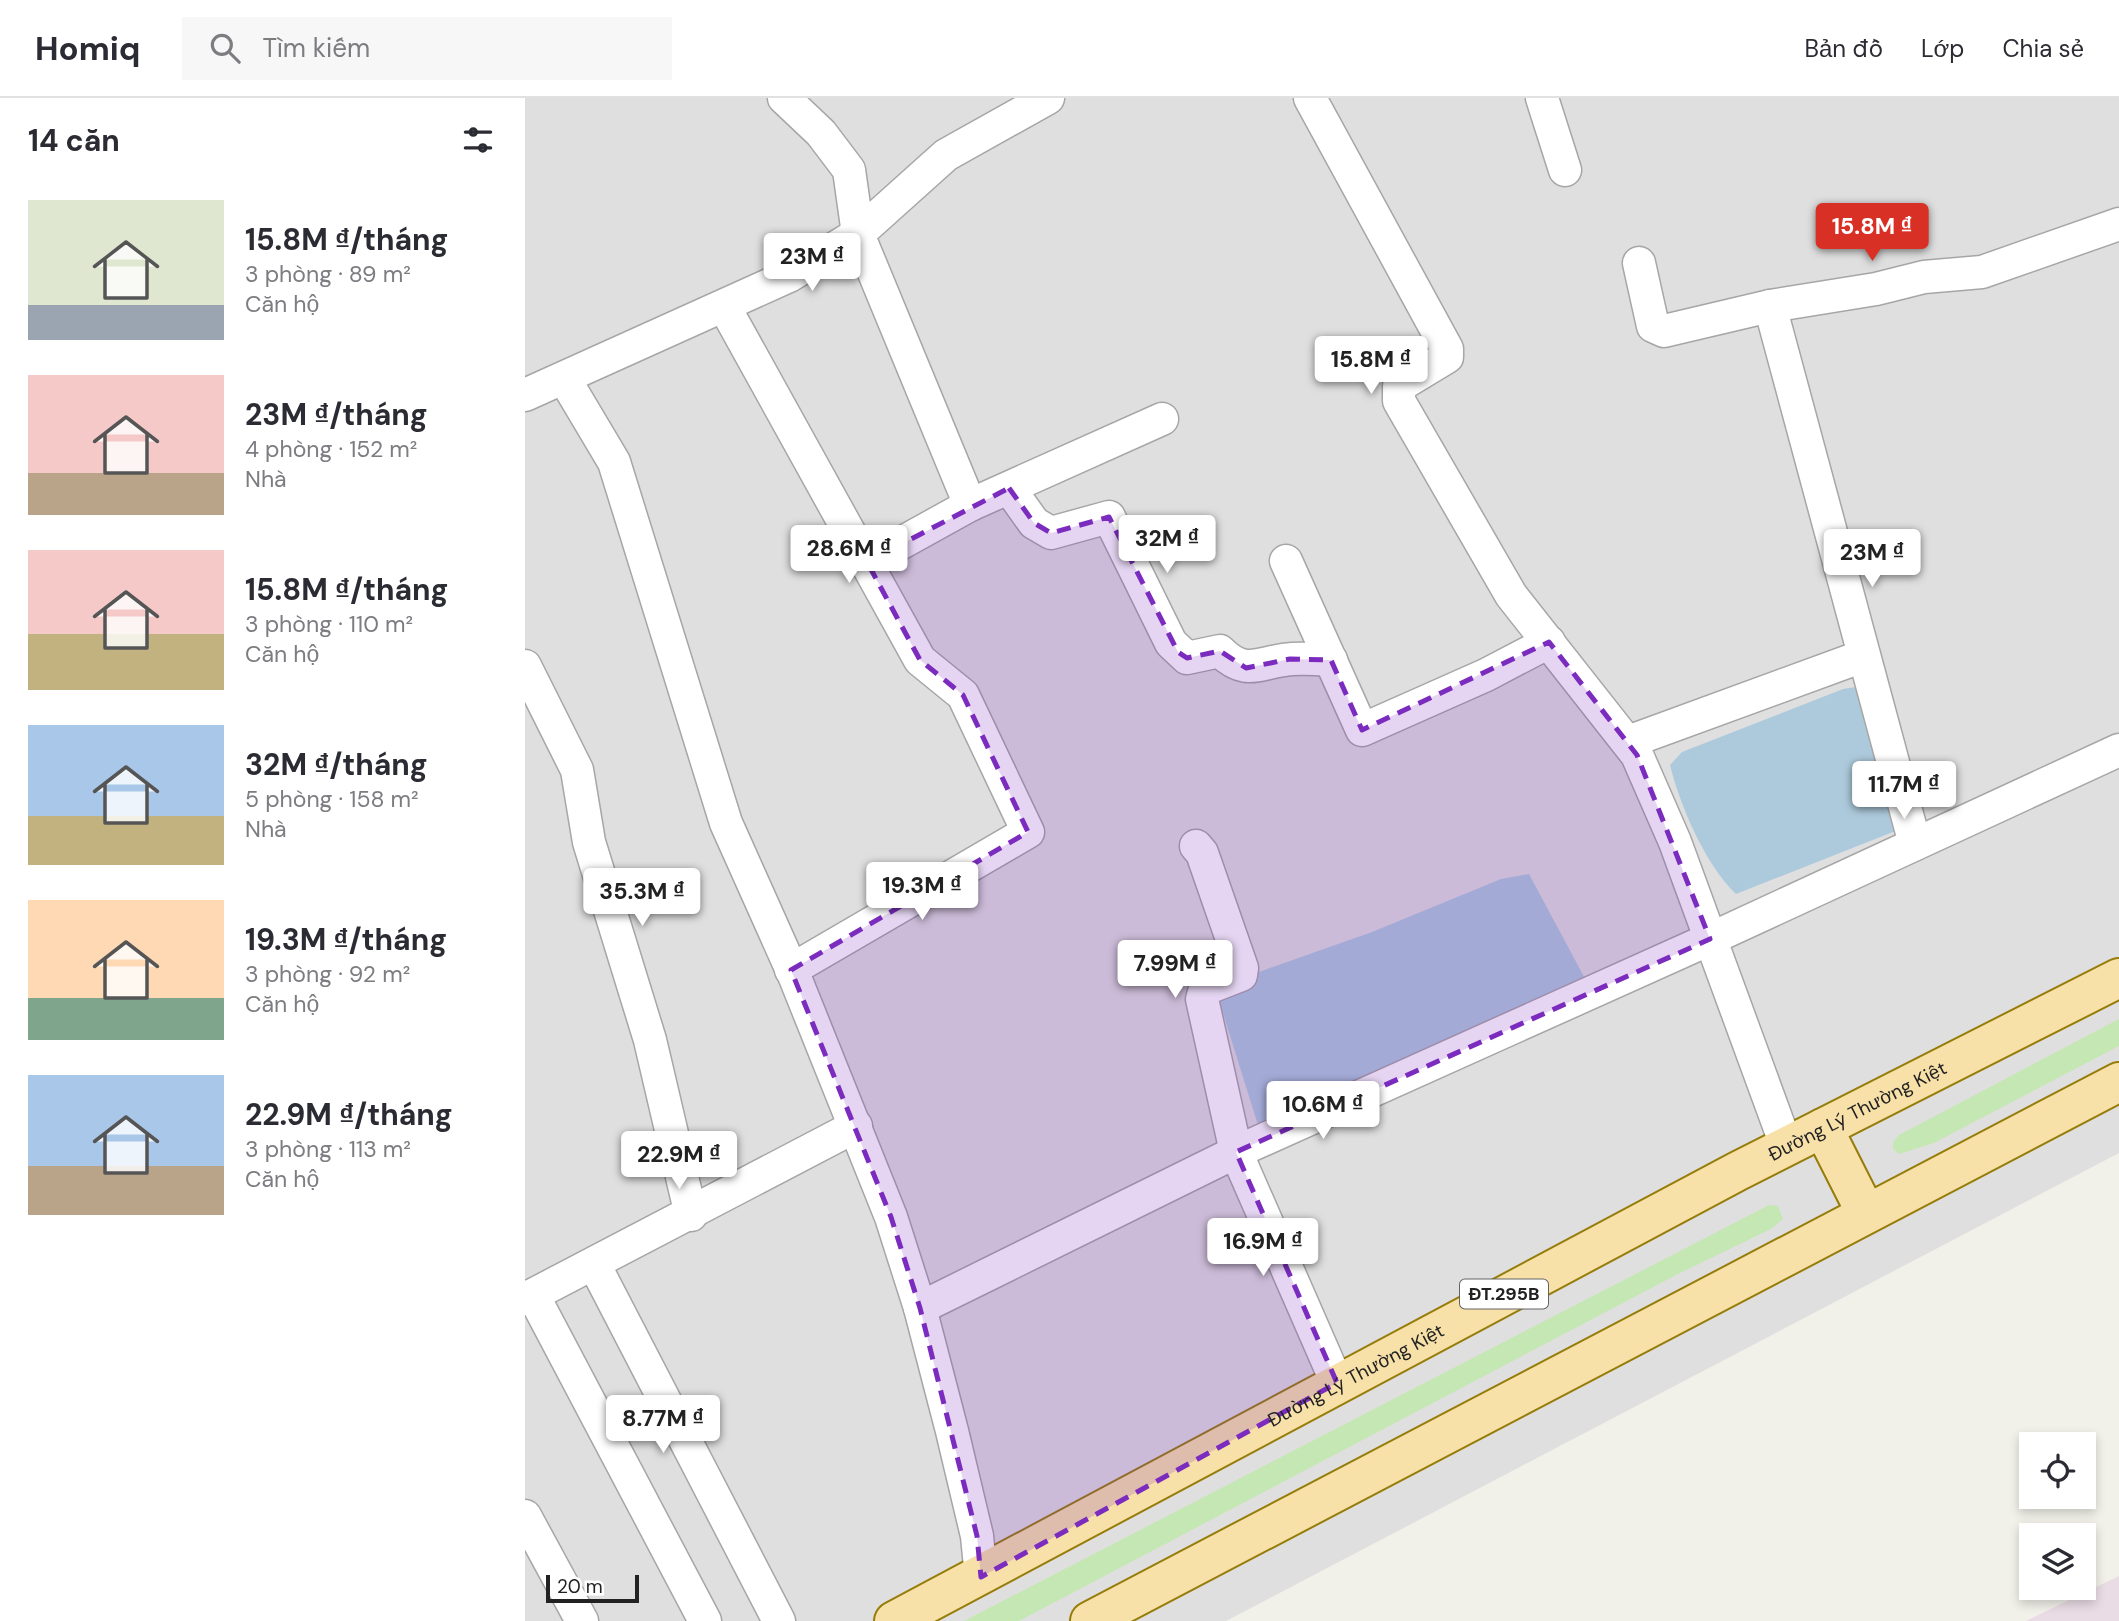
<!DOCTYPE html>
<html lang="vi">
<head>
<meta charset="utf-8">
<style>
  body { margin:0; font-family:"DM Sans",sans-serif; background:#f7f7f7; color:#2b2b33; height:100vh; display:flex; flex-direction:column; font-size:26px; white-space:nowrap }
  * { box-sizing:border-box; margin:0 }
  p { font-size:23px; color:#7c7c81 }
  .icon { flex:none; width:38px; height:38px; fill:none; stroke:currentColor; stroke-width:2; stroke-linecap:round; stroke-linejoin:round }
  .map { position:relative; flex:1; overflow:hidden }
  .drawer { display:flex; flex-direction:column; background:#fff; width:525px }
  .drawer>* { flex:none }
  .controls { position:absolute; left:1494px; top:1334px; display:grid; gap:14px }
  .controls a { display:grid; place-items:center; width:77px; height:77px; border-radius:0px; background:#fff; box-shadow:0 4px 10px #0003; font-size:35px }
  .scale { position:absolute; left:21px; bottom:18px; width:93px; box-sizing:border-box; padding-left:7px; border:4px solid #222; border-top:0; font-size:19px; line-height:24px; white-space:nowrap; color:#222; -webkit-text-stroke:5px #fff; paint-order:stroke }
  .price { position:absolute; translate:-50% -60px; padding:0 16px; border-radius:7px; background:#fff; color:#222; font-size:23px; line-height:46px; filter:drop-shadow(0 2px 4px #0008) }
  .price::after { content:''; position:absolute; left:50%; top:42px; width:21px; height:16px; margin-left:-10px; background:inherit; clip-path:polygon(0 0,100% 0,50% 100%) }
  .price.selected { background:#d93025; color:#fff }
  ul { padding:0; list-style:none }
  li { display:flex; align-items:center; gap:21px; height:175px; padding:0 28px }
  li span { display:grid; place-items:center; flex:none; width:196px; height:140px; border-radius:0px; color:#555 }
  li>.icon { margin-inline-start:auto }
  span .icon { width:84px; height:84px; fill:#fffc; stroke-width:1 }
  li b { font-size:30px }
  h2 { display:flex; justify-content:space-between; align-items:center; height:84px; padding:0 28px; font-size:30px }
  header { display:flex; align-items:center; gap:42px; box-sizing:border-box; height:98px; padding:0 35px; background:#fff; border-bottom:2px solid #e1e1e2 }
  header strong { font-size:33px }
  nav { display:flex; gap:38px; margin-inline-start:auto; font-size:24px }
  .search { width:490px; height:63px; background:#f7f7f7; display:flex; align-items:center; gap:18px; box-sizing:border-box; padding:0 24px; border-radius:0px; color:#7c7c81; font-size:26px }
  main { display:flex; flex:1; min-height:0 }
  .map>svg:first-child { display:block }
  .residential { fill:#e0dfdf }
  .industrial { fill:#eadce5 }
  .grass { fill:#c5e7b3 }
  .water { fill:#adcadc }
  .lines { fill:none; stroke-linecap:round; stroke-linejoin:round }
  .street-casing { stroke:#a6a6a6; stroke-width:35 }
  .primary-casing { stroke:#967c09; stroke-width:42 }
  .street { stroke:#fff; stroke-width:32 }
  .primary { stroke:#f7e1a9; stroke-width:38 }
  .marked { fill:#7b2cbf; fill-opacity:0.2; stroke:#7b2cbf; stroke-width:5; stroke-dasharray:14 9; stroke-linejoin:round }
  .labels { text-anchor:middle; stroke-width:6; stroke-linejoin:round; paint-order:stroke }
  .shield { fill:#fff; stroke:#646464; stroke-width:2 }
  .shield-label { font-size:18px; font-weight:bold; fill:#222 }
  .street-label { font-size:19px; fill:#222; stroke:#fff }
</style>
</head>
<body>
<header>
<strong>Homiq</strong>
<div class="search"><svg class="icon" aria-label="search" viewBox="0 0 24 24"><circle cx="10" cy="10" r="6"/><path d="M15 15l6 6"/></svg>Tìm kiếm</div>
<nav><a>Bản đồ</a><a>Lớp</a><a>Chia sẻ</a></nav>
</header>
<main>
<section class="drawer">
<h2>14 căn<svg class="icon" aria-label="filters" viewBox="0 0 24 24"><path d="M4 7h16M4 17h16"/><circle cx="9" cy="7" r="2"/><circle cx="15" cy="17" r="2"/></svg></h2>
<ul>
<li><span style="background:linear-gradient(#dfe7d0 75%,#9aa5b1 0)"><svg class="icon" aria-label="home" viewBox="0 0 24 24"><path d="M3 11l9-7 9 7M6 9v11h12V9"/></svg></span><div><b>15.8M ₫/tháng</b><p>3 phòng · 89 m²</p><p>Căn hộ</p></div></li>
<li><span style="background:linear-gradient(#f6c9c9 70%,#b9a48a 0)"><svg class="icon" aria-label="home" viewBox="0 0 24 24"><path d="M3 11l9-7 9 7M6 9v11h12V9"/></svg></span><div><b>23M ₫/tháng</b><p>4 phòng · 152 m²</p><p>Nhà</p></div></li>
<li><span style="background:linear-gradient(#f6c9c9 60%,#c2b280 0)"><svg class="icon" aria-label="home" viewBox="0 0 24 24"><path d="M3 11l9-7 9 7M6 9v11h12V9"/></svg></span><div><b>15.8M ₫/tháng</b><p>3 phòng · 110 m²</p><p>Căn hộ</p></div></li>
<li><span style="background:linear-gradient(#a9c7e8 65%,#c2b280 0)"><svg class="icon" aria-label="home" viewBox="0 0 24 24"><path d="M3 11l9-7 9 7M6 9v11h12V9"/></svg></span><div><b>32M ₫/tháng</b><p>5 phòng · 158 m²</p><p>Nhà</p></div></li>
<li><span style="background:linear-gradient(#ffd9b3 70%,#7fa58c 0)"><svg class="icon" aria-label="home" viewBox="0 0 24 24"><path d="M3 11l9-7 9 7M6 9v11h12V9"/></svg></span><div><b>19.3M ₫/tháng</b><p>3 phòng · 92 m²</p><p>Căn hộ</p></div></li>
<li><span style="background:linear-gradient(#a9c7e8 65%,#b9a48a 0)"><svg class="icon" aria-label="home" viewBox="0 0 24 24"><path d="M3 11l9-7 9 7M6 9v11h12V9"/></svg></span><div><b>22.9M ₫/tháng</b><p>3 phòng · 113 m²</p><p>Căn hộ</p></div></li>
</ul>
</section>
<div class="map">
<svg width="1594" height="1523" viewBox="0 0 1594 1523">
  <rect width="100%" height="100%" fill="#f1f0e9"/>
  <polygon class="residential" points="0,0 1594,0 1594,1055 701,1523 0,1523"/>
  <polygon class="industrial" points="1594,1478 1594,1523 1501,1523"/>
  <g class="grass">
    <polygon points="1594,921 1594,948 1409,1045 1374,1056 1368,1051 1368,1044 1374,1037"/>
    <polygon points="1244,1107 1253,1108 1258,1121 1246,1131 1153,1176 494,1523 439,1523"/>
  </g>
  <g class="water">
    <path d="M1331,589L1342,611L1373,732L1211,796C1181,768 1155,708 1145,667L1157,654L1318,591Z"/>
    <polygon points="1004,776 1064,888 745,1042 732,1024 692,896 711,882 847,834 976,781"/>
  </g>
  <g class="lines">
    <g class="street-casing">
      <g id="street">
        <polyline points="259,0 296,35 324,72 333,136 445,407"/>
        <polyline points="785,0 922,251 922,259 874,288 874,303 986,497 1112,657 1150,744 1261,1047"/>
        <polyline points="1017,0 1040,72"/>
        <polyline points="1114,165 1128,228 1139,233 1245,208 1351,191 1399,179 1457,174 1594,126"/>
        <polyline points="199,208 395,562 438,597 503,734 266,872"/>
        <polyline points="1245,208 1390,746"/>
        <polyline points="39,280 89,364 201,725 269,877 366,1119 395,1210 427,1333 452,1438 456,1479"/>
        <polyline points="0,297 264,178 333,136 421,57 523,0"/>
        <path d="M484,390L509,425L526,435L584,419L646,545L662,560L695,553C722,580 735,563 767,561C779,560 793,561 806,562"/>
        <polyline points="761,463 837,632 961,577 1024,544"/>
        <polyline points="342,464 445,407 637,321"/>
        <polyline points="0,568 52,672 64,744 125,942 166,1117"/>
        <polyline points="1103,644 1338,558"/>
        <polyline points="671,748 677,755 717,870 716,877 680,891 677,901 711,1054 812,1285"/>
        <polyline points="69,1166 254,1523"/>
        <polyline points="8,1197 180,1523"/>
        <polyline points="0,1201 331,1028"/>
        <polyline points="395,1210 711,1054 1185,841 1594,652"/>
        <polyline points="0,1418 57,1523"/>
      </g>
    </g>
    <g class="primary-casing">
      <g id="primary">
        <polyline points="1298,1030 1341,1115"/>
        <path id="s1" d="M369,1523L1213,1073L1594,880"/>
        <polyline points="565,1523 1594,984"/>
      </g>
    </g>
    <use href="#street" class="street"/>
    <use href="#primary" class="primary"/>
  </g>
  <path class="marked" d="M484,390L509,425L526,435L584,419L653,554L662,560L695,553L721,570L765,561L806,562L837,632L1024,544L1112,657L1185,841L711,1054L812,1285L456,1479L452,1438L395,1210L366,1119L266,872L503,734L438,597L395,562L342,464Z"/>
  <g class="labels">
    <rect class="shield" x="935" y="1181.5" width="88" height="29" rx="5"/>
    <g class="shield-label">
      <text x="979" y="1202">ĐT.295B</text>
    </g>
    <g class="street-label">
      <text dy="7" stroke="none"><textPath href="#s1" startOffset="1090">Đường Lý Thường Kiệt</textPath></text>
      <text dy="7" stroke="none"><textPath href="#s1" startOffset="523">Đường Lý Thường Kiệt</textPath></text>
    </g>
  </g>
</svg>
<div class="controls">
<a><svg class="icon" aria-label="locate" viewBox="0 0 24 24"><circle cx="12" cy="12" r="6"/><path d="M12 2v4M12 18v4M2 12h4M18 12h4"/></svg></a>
<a><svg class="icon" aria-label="layers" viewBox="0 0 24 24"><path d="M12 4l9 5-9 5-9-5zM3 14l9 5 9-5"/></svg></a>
</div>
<div class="scale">20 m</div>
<b class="price selected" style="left:1347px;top:165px">15.8M ₫</b>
<b class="price" style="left:287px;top:195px">23M ₫</b>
<b class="price" style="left:846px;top:298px">15.8M ₫</b>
<b class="price" style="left:642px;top:477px">32M ₫</b>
<b class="price" style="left:324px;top:487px">28.6M ₫</b>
<b class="price" style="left:1347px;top:491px">23M ₫</b>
<b class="price" style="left:1379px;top:723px">11.7M ₫</b>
<b class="price" style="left:397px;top:824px">19.3M ₫</b>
<b class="price" style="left:117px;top:830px">35.3M ₫</b>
<b class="price" style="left:650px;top:902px">7.99M ₫</b>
<b class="price" style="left:798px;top:1043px">10.6M ₫</b>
<b class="price" style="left:154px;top:1093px">22.9M ₫</b>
<b class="price" style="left:738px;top:1180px">16.9M ₫</b>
<b class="price" style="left:138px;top:1357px">8.77M ₫</b>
</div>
</main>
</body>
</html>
